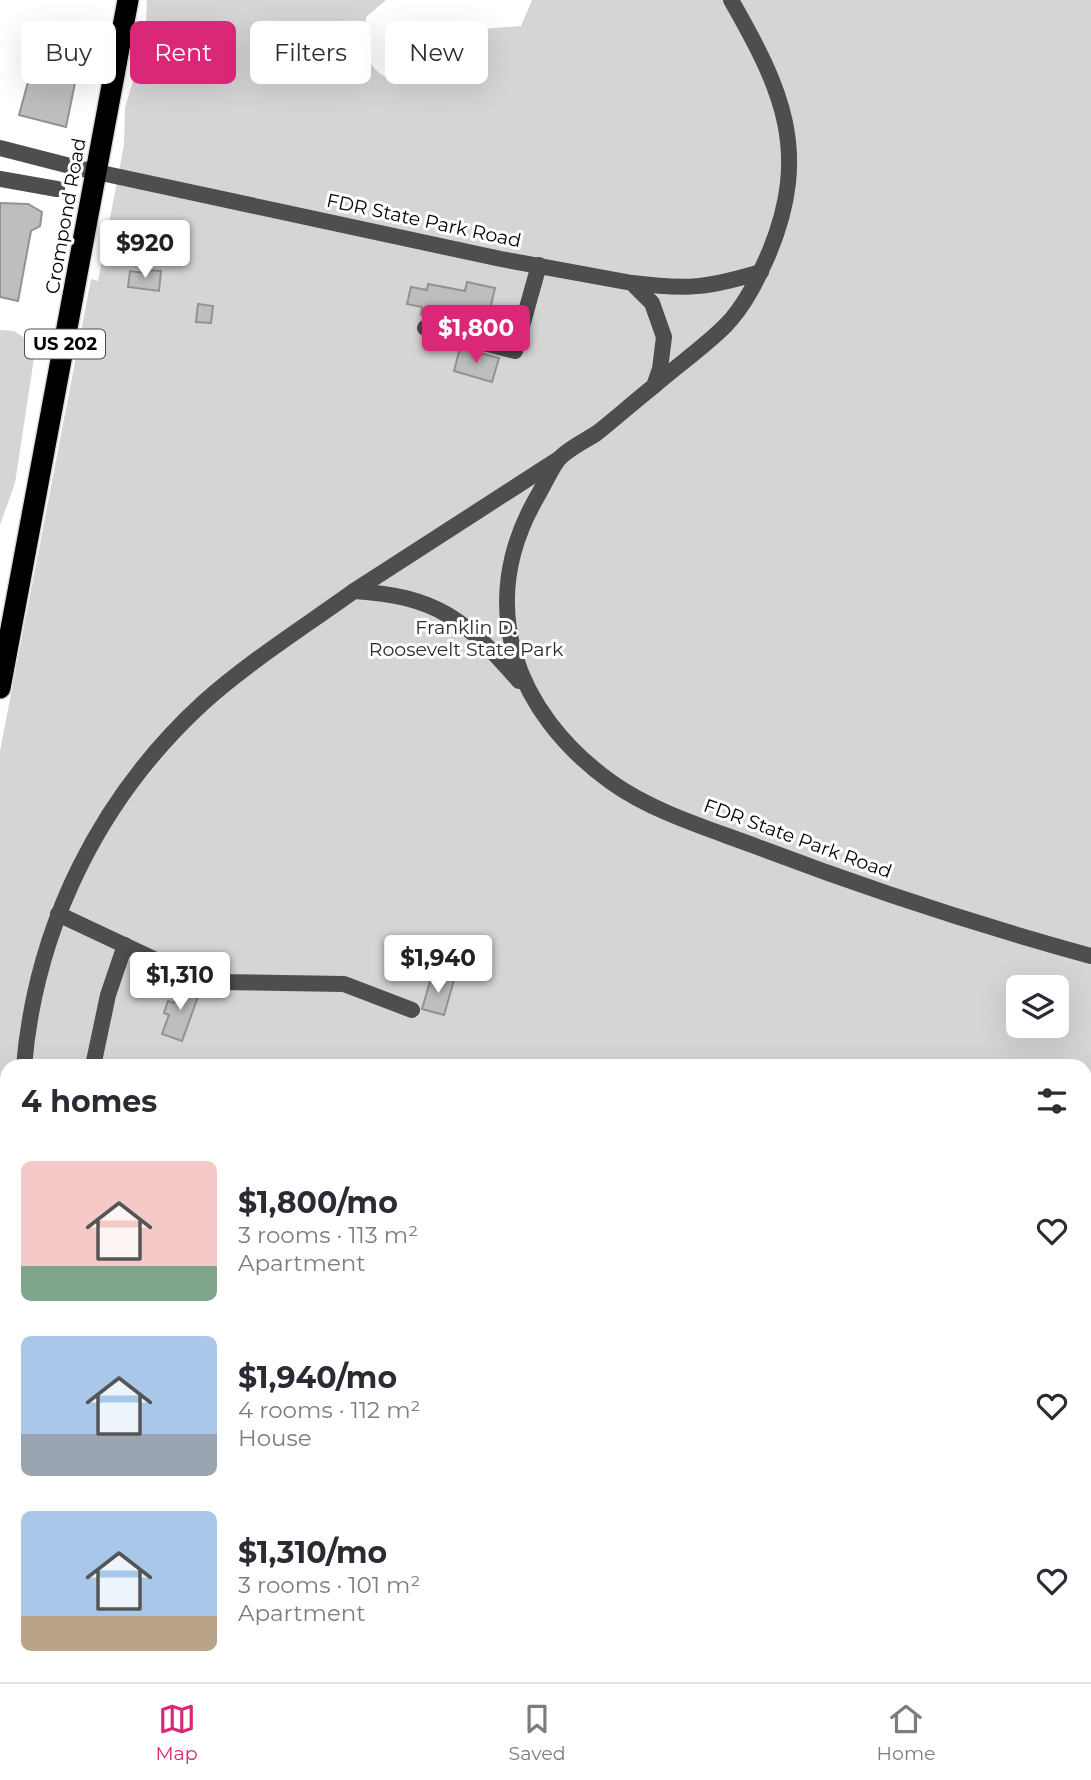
<!DOCTYPE html>
<html lang="en">
<head>
<meta charset="utf-8">
<style>
  body { margin:0; font-family:Montserrat,sans-serif; background:#f7f7f7; color:#2b2b33; height:100vh; display:flex; flex-direction:column; font-size:26px; white-space:nowrap }
  * { box-sizing:border-box; margin:0 }
  p { font-size:23px; color:#7c7c81 }
  .icon { flex:none; width:38px; height:38px; fill:none; stroke:currentColor; stroke-width:2; stroke-linecap:round; stroke-linejoin:round }
  .map { position:relative; flex:1; overflow:hidden }
  .details { position:absolute; left:0px; top:1059px; width:1092px; height:625px; display:flex; flex-direction:column; background:#fff; border-radius:21px 21px 0 0; box-shadow:0 7px 28px #0002 }
  .details>* { flex:none }
  .banner { position:absolute; left:21px; top:21px; width:700px; height:63px; display:flex; gap:14px }
  .buttons { position:absolute; left:1006px; top:975px; display:grid; gap:14px }
  .buttons a { display:grid; place-items:center; width:63px; height:63px; border-radius:10px; background:#fff; box-shadow:0 7px 28px #0002; font-size:35px }
  .price { position:absolute; translate:-50% -60px; padding:0 16px; border-radius:7px; background:#fff; color:#222; font-size:23px; line-height:46px; filter:drop-shadow(0 2px 4px #0008) }
  .price::after { content:''; position:absolute; left:50%; top:42px; width:21px; height:16px; margin-left:-10px; background:inherit; clip-path:polygon(0 0,100% 0,50% 100%) }
  .price.active { background:#db2777; color:#fff }
  ul { padding:0; list-style:none }
  li { display:flex; align-items:center; gap:21px; height:175px; padding:0 21px }
  li span { display:grid; place-items:center; flex:none; width:196px; height:140px; border-radius:10px; color:#555 }
  li>.icon { margin-inline-start:auto }
  span .icon { width:84px; height:84px; fill:#fffc; stroke-width:1 }
  li b { font-size:30px }
  h2 { display:flex; justify-content:space-between; align-items:center; height:84px; padding:0 21px; font-size:30px }
  .pill { padding:0 24px; border-radius:10px; background:#fff; box-shadow:0 7px 28px #0002; font-size:24px; line-height:63px }
  .pill.active { background:#db2777; color:#fff }
  .tab-bar { display:flex; justify-content:space-around; align-items:center; height:98px; border-top:2px solid #e1e1e2; background:#fff; font-size:19px; color:#7c7c81 }
  .tab-bar a { display:grid; justify-items:center; gap:4px }
  .tab-bar .active { color:#db2777 }
  .map>svg:first-child { display:block }
  .green { fill:#d5d5d5; fill-rule:evenodd }
  .building { fill:#bebebe; stroke:#929292; stroke-width:2 }
  .lines { fill:none; stroke-linecap:round; stroke-linejoin:round }
  .highway-casing { stroke:#dbdbdb; stroke-width:24 }
  .minor { stroke:#4e4e4e; stroke-width:16 }
  .highway { stroke:#000; stroke-width:21 }
  .labels { text-anchor:middle; stroke-width:6; stroke-linejoin:round; paint-order:stroke }
  .shield { fill:#fff; stroke:#4c4c4c; stroke-width:2 }
  .shield-label { font-size:18px; font-weight:bold; fill:#000 }
  .street-label { font-size:19px; fill:#000; stroke:#fff }
  .park-label { font-size:19px; fill:#2c2c2c; stroke:#fff }
</style>
</head>
<body>
<div class="map">
<svg width="1091" height="1682" viewBox="0 0 1091 1682">
  <rect width="100%" height="100%" fill="#fff"/>
  <g class="green">
    <path d="M147,0H386L366,17C366,26 362,41 365,50C380,99 433,79 465,65L482,29L521,26L532,0H1091V1682H842L801,1677L1085,1676V1066H7V1635L0,1634V751L91,279L98,281L124,145L125,107L145,43ZM1018,987H1057V1026H1018Z"/>
    <polygon points="0,330 14,331 36,345 15,483 0,525"/>
  </g>
  <g class="building">
    <polygon points="31,71 75,83 66,127 19,115"/>
    <polygon points="0,203 28,204 42,212 40,226 31,231 18,301 0,297"/>
    <polygon points="146,270 161,271 159,291 128,287 130,271 145,273"/>
    <polygon points="467,282 495,288 487,322 461,316 459,323 421,315 422,307 407,304 411,287 427,290 428,284 465,291"/>
    <polygon points="198,304 213,306 211,323 196,322"/>
    <polygon points="460,348 499,358 492,382 454,371"/>
    <polygon points="432,975 454,980 444,1015 422,1009"/>
    <polygon points="180,984 200,991 182,1041 162,1034 169,1015 164,1013 168,1001 174,1003"/>
  </g>
  <g class="lines">
    <g class="highway-casing">
      <g id="highway">
        <polyline points="0,688 128,0"/>
        <polyline points="0,1662 7,1662"/>
        <polyline points="282,1676 348,1682"/>
      </g>
    </g>
    <g class="minor">
      <path d="M0,148L78,168L501,259L632,283L652,303L664,337L660,369L654,386C635,401 616,418 597,433C585,441 567,449 558,460C550,471 544,485 537,497C475,604 514,712 611,782C653,812 707,828 755,846C865,888 978,925 1091,956"/>
      <polyline points="0,179 57,189"/>
      <path d="M632,283C688,290 707,288 761,272"/>
      <polyline points="425,328 515,351 539,265"/>
      <path d="M655,385C678,365 704,347 725,326C745,306 758,278 769,253C811,152 782,89 731,0"/>
      <polyline points="354,591 557,460"/>
      <polyline points="58,914 158,961 217,982 344,984 412,1010"/>
      <path d="M24,1066C36,926 100,797 204,702C250,661 304,627 354,591C437,596 466,620 519,681"/>
      <polyline points="93,1066 108,995 125,945"/>
      <polyline points="0,1353 7,1356"/>
      <polyline points="1085,1565 1091,1562"/>
      <polyline points="1085,1604 1091,1605"/>
    </g>
    <use href="#highway" class="highway"/>
  </g>
  <g class="labels">
    <rect class="shield" x="25" y="329.5" width="80" height="29" rx="5"/>
    <g class="shield-label">
      <text x="65" y="350">US 202</text>
    </g>
    <g class="street-label">
      <text transform="translate(65 216) rotate(-80)" y="7">Crompond Road</text>
      <text transform="translate(424 220) rotate(12)" y="7">FDR State Park Road</text>
      <text transform="translate(798 838) rotate(20)" y="7">FDR State Park Road</text>
    </g>
    <g class="park-label">
      <text x="466" y="634">Franklin D.<tspan x="466" dy="22">Roosevelt State Park</tspan></text>
    </g>
  </g>
</svg>
<div class="buttons">
<a><svg class="icon" aria-label="layers" viewBox="0 0 24 24"><path d="M12 4l9 5-9 5-9-5zM3 14l9 5 9-5"/></svg></a>
</div>
<b class="price" style="left:145px;top:280px">$920</b>
<b class="price active" style="left:476px;top:365px">$1,800</b>
<b class="price" style="left:438px;top:995px">$1,940</b>
<b class="price" style="left:180px;top:1012px">$1,310</b>
<div class="banner">
<a class="pill">Buy</a>
<a class="pill active">Rent</a>
<a class="pill">Filters</a>
<a class="pill">New</a>
</div>
<section class="details">
<h2>4 homes<svg class="icon" aria-label="filters" viewBox="0 0 24 24"><path d="M4 7h16M4 17h16"/><circle cx="9" cy="7" r="2"/><circle cx="15" cy="17" r="2"/></svg></h2>
<ul>
<li><span style="background:linear-gradient(#f6c9c9 75%,#7fa58c 0)"><svg class="icon" aria-label="home" viewBox="0 0 24 24"><path d="M3 11l9-7 9 7M6 9v11h12V9"/></svg></span><div><b>$1,800/mo</b><p>3 rooms · 113 m²</p><p>Apartment</p></div><svg class="icon" aria-label="heart" viewBox="0 0 24 24"><path d="M12 20l-8-8c-3-5 5-10 8-4 3-6 11-1 8 4z"/></svg></li>
<li><span style="background:linear-gradient(#a9c7e8 70%,#9aa5b1 0)"><svg class="icon" aria-label="home" viewBox="0 0 24 24"><path d="M3 11l9-7 9 7M6 9v11h12V9"/></svg></span><div><b>$1,940/mo</b><p>4 rooms · 112 m²</p><p>House</p></div><svg class="icon" aria-label="heart" viewBox="0 0 24 24"><path d="M12 20l-8-8c-3-5 5-10 8-4 3-6 11-1 8 4z"/></svg></li>
<li><span style="background:linear-gradient(#a9c7e8 75%,#b9a48a 0)"><svg class="icon" aria-label="home" viewBox="0 0 24 24"><path d="M3 11l9-7 9 7M6 9v11h12V9"/></svg></span><div><b>$1,310/mo</b><p>3 rooms · 101 m²</p><p>Apartment</p></div><svg class="icon" aria-label="heart" viewBox="0 0 24 24"><path d="M12 20l-8-8c-3-5 5-10 8-4 3-6 11-1 8 4z"/></svg></li>
</ul>
</section>
</div>
<nav class="tab-bar">
<a class="active"><svg class="icon" aria-label="map" viewBox="0 0 24 24"><path d="M3 6l6-2 6 2 6-2v14l-6 2-6-2-6 2zM9 4v14M15 6v14"/></svg>Map</a>
<a><svg class="icon" aria-label="saved" viewBox="0 0 24 24"><path d="M7 4h10v16l-5-4-5 4z"/></svg>Saved</a>
<a><svg class="icon" aria-label="home" viewBox="0 0 24 24"><path d="M3 11l9-7 9 7M6 9v11h12V9"/></svg>Home</a>
</nav>
</body>
</html>
